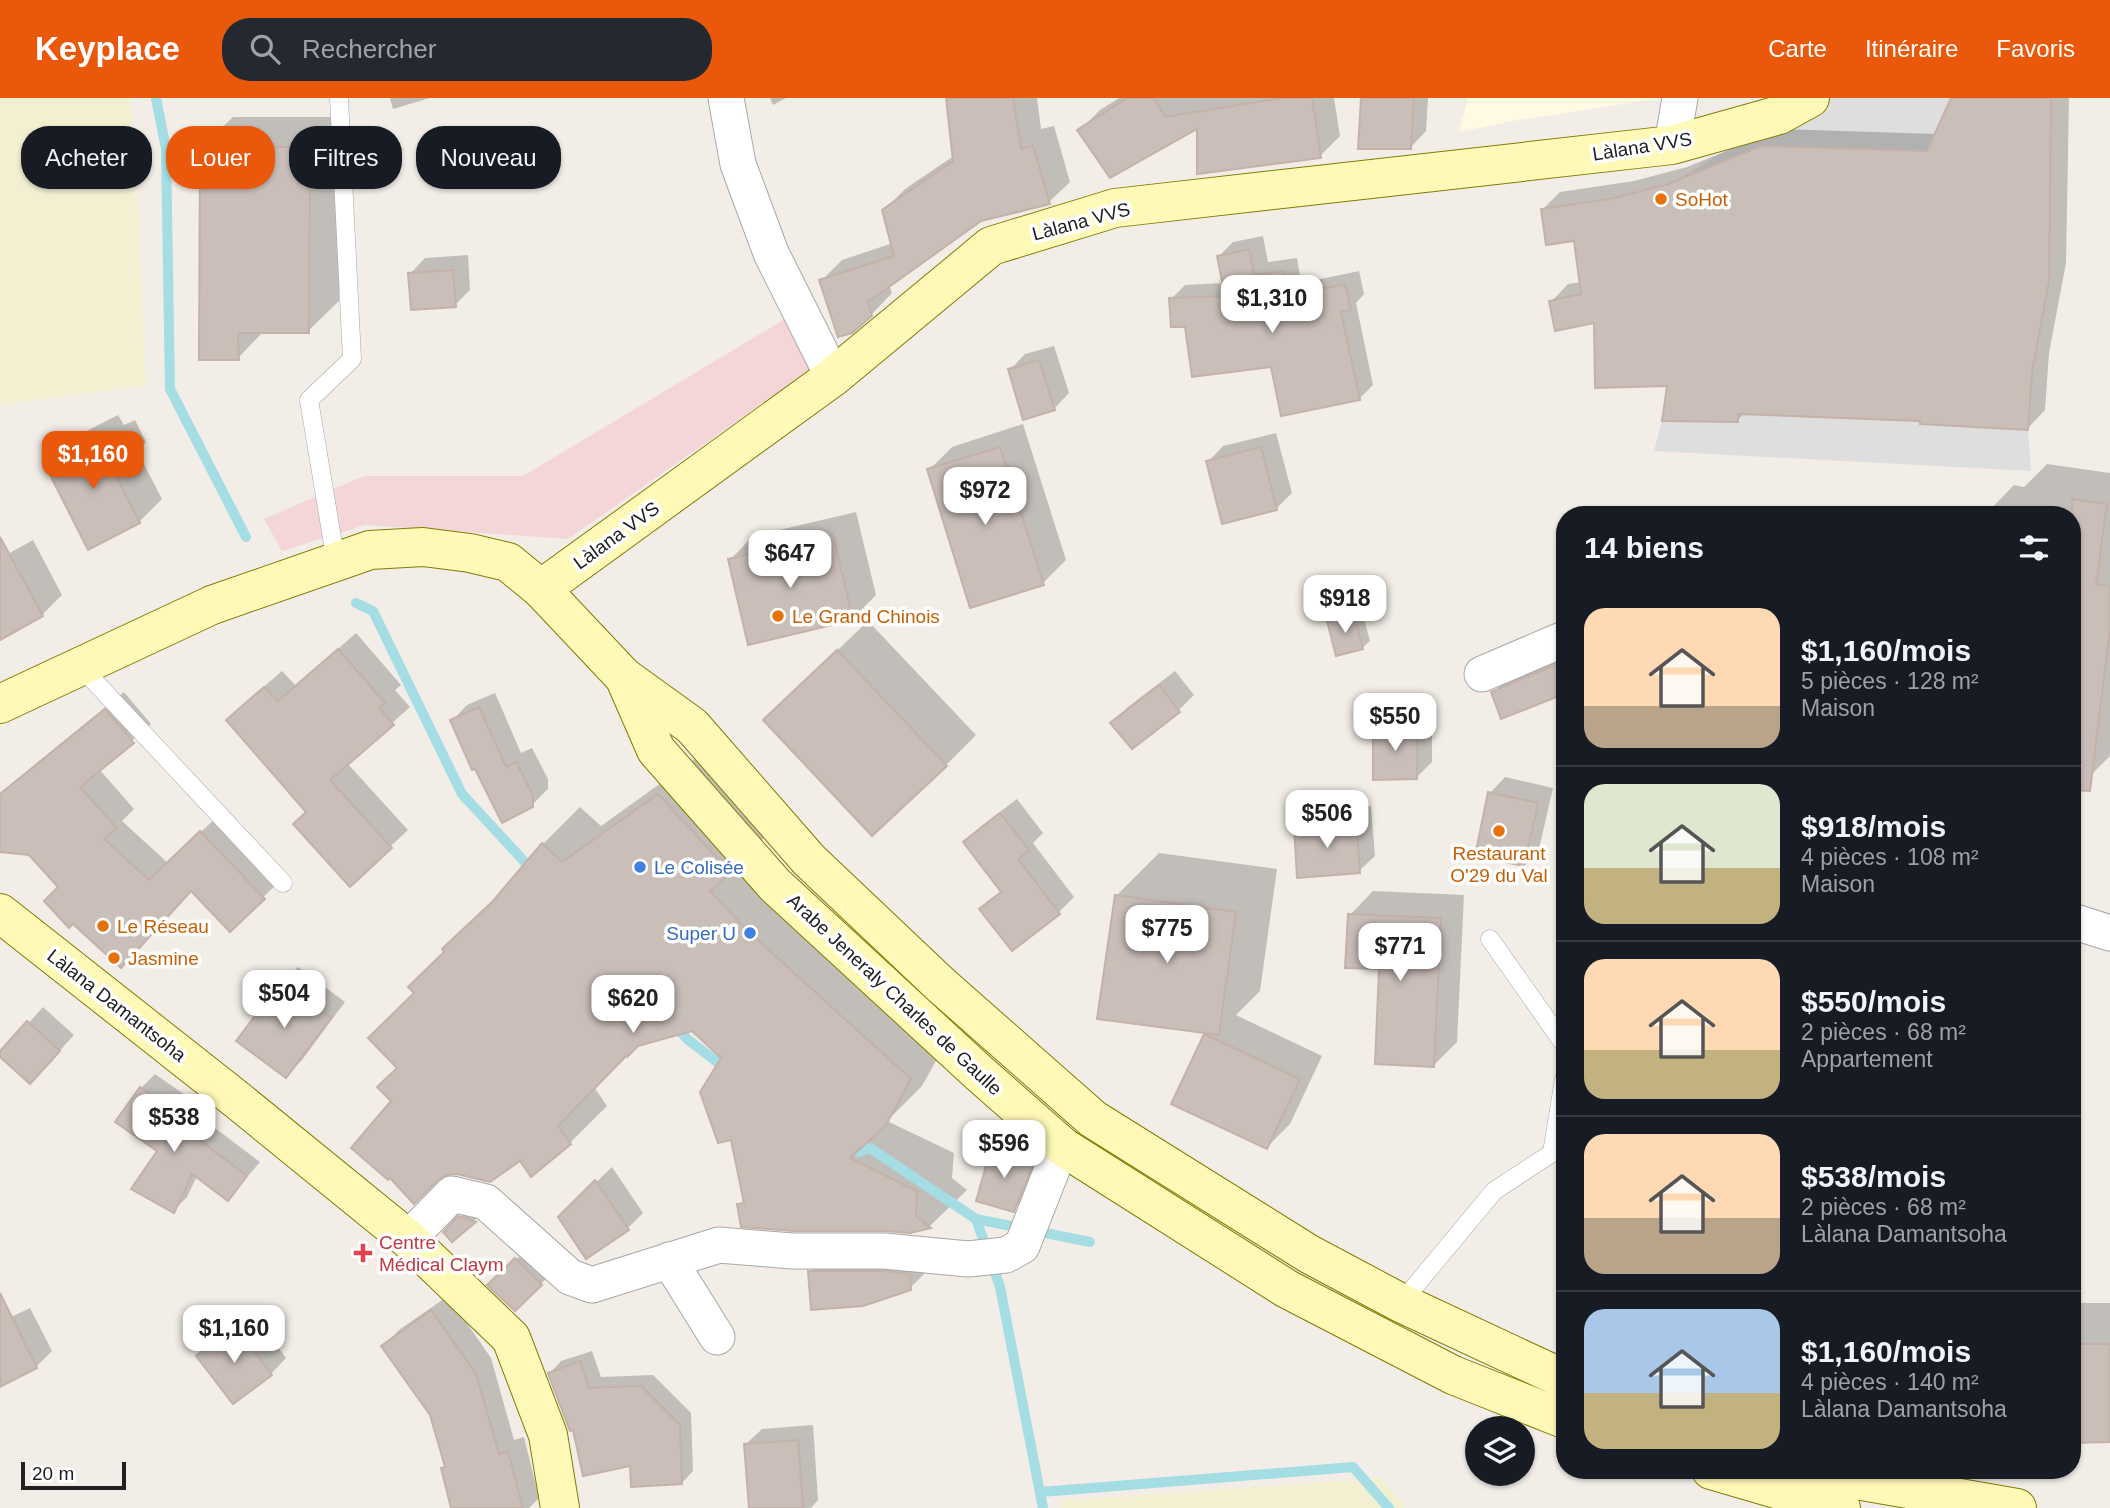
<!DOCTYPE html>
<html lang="fr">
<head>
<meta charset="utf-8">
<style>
  body { margin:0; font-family:Arial,sans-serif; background:#242831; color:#f1f3f6; height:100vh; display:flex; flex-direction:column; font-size:26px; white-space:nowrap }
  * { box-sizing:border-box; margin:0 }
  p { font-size:23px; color:#9ea1a6 }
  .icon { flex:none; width:38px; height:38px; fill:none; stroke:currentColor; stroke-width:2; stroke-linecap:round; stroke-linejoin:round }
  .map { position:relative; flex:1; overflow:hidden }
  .sheet { position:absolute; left:1556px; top:408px; width:525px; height:973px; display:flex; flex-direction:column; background:#171b24; border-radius:28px; box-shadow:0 2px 5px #0004 }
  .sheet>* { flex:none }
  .banner { position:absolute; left:21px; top:28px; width:665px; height:63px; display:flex; gap:14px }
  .fabs { position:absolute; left:1465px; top:1318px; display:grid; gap:14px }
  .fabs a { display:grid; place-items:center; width:70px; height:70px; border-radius:50%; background:#171b24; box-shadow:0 2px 5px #0004; font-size:35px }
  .scale { position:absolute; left:21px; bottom:18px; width:105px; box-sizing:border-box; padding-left:7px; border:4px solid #212121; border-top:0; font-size:19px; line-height:24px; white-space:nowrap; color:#212121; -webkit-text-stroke:5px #fff; paint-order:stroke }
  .price { position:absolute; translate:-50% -60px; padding:0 16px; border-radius:14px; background:#fff; color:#222; font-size:23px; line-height:46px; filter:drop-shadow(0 2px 4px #0008) }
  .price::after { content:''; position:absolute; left:50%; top:42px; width:21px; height:16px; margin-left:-10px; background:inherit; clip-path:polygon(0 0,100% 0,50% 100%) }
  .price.selected { background:#ea580c; color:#fff }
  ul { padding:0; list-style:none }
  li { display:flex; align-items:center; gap:21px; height:175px; padding:0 28px }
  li+li { border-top:2px solid #363941 }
  li span { display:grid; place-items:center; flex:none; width:196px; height:140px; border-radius:21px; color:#555 }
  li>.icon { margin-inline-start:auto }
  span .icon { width:84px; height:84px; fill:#fffc; stroke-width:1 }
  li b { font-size:30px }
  h2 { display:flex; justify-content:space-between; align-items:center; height:84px; padding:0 28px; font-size:30px }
  .pill { padding:0 24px; border-radius:28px; background:#171b24; box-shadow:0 2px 5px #0004; font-size:24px; line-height:63px }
  .pill.selected { background:#ea580c; color:#fff }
  header { display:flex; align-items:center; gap:42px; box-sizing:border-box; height:98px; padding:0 35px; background:#ea580c; color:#fff }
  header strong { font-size:33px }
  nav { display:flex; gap:38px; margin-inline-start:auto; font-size:24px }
  .search { width:490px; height:63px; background:#242831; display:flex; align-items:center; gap:18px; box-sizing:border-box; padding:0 24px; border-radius:28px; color:#9ea1a6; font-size:26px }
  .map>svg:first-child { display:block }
  .residential { fill:#dfdede }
  .commercial { fill:#f4d5d8 }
  .education { fill:#fffbe3 }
  .farmland { fill:#f2f0d1 }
  .shadow { fill:#0003 }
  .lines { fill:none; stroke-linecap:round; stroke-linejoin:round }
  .stream { stroke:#a4dde3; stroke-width:10 }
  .building { fill:#cabeb9; stroke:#c5b1a7; stroke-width:2 }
  .lane-casing { stroke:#a8a8a8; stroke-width:19 }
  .street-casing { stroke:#a8a8a8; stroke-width:37 }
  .secondary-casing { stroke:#807d00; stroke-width:40 }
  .lane { stroke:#fff; stroke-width:18 }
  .street { stroke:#fff; stroke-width:35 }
  .secondary { stroke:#fff9b8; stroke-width:38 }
  .food-dot { fill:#e8710a; stroke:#fff; stroke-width:2.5 }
  .shop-dot { fill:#3f7fe0; stroke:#fff; stroke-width:2.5 }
  .health-dot { fill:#e0444e; stroke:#fff; stroke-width:2.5 }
  .labels { text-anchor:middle; stroke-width:7; stroke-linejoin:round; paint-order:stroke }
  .street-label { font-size:19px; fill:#212121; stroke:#fff }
  .food-label { font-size:19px; fill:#c56008; stroke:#fff; text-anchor:start }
  .shop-label { font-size:19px; fill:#366cbe; stroke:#fff; text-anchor:start }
  .health-label { font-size:19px; fill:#be3a42; stroke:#fff; text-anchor:start }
</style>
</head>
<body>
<header>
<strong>Keyplace</strong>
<div class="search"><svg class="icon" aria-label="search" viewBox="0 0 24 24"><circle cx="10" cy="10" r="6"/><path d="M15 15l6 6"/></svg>Rechercher</div>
<nav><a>Carte</a><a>Itinéraire</a><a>Favoris</a></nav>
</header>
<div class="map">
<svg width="2110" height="1410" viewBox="0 0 2110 1410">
  <rect width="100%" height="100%" fill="#f2ede7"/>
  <polygon class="residential" points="1810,0 2051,0 2050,165 2045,205 2032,274 2028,332 2031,373 1654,353 1662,323 1674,238 1681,80"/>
  <polygon class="commercial" points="795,215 823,263 568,441 365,427 282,453 264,421 364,378 523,378"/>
  <polygon class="education" points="1468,0 1661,0 1512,23 1459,34"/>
  <g class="farmland">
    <polygon points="0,0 130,0 135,51 146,287 0,307"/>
    <polygon points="1381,1380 1407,1410 1061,1410 1060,1403"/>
  </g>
  <g class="shadow">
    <polygon points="390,0 430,0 393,11"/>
    <polygon points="770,0 786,0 773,7"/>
    <polygon points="948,0 1037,0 1041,31 1054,28 1070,84 1049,104 981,121 889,187 892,195 871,217 821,183 842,162 893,145 884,112 905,91 955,57"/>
    <polygon points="1119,0 1334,0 1340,38 1320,58 1198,28 1080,32 1100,12"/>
    <polygon points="1363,0 1428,0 1426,33 1411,49"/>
    <polygon points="1953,0 2069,0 2066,165 2049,255 2045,312 2028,330 1922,321 1745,315 1737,322 1669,287 1595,223 1551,204 1568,186 1582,184 1576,141 1543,111 1560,94 1634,83 1687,69 1780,31 1936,36"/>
    <polygon points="233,19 340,19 339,203 308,233 264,233 238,260 202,49"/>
    <polygon points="1263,138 1268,164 1297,160 1301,185 1359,173 1364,196 1356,205 1373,287 1359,301 1273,267 1187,227 1171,201 1185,187 1225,185 1219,158 1233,144"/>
    <polygon points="468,157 470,192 455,207 410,176 425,160"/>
    <polygon points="1054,248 1069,295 1054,311 1010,272 1025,256"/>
    <polygon points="118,317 124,327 135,322 146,344 137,353 162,401 139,424 46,365 69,342"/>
    <polygon points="1023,326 1066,462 1043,485 929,372 952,349"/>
    <polygon points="1276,335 1292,395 1276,411 1208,364 1223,348"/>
    <polygon points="2047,366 2110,375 2110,658 2091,677 2072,674 2072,416 1986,416 2014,387 2024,389"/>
    <polygon points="856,414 876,497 852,521 730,462 753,438"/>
    <polygon points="33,442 62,497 42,517 0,540 0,443 8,456"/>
    <polygon points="1361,510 1370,543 1362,550 1329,524 1337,516"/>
    <polygon points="868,523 976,637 946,667 765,622"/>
    <polygon points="356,535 401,587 395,592 410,609 347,665 408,732 350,786 245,605 282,573 296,588"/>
    <polygon points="1564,551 1564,592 1561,596 1493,595 1516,571"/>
    <polygon points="1175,573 1194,597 1179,612 1132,649 1113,625 1128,609"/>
    <polygon points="124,594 151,626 99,671 134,711 122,723 168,765 220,716 282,781 230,831 192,791 60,789 30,755 0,753 0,695"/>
    <polygon points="495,595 521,655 532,650 548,681 548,691 532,707 452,623 467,607"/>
    <polygon points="1390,614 1432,614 1432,664 1416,680 1375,630"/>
    <polygon points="696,660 767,737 747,757 947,943 922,988 887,1023 954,1055 952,1080 967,1092 930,1128 910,1134 739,1107 745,1101 723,960 692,931 638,946 594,989 607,1008 570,1045 520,1060 394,1003 416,895 446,853 444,851 504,792 543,746 580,709 601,728"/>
    <polygon points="1505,679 1553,690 1539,751 1524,766 1490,695"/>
    <polygon points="1017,701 1043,735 1033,745 1074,799 1059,814 1012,851 981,812 1002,792 965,744 980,729"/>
    <polygon points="1371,708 1375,758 1359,773 1295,728 1311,713"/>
    <polygon points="1159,755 1277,771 1260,893 1236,917 1322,958 1290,1026 1267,1049 1206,937 1209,934 1116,798"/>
    <polygon points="1373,793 1464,797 1457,944 1434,967 1350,817"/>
    <polygon points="298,869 345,904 302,962 286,978 282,884"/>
    <polygon points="43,909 74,937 46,968 0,957"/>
    <polygon points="155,976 212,1016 207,1024 260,1064 228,1101 197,1078 187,1099 173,1113 160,1052 141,990"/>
    <polygon points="1008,1036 1048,1047 1029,1096 1013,1112 993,1051"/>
    <polygon points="612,1069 643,1115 627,1131 560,1119"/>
    <polygon points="467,1112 482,1116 452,1141 446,1134"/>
    <polygon points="524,1154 548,1179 515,1211 490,1187"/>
    <polygon points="825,1158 926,1174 910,1190 809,1174"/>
    <polygon points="448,1198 491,1260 514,1342 524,1339 539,1400 529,1410 453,1410 447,1368 432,1316 384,1248 399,1232"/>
    <polygon points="2072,1205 2110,1205 2110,1342 2072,1343"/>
    <polygon points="30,1210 52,1253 36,1269 0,1287 0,1228 5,1222"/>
    <polygon points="252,1214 286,1260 271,1276 198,1258 213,1242"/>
    <polygon points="592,1253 601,1279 653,1277 691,1315 693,1373 682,1385 631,1366 550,1275 561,1263"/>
    <polygon points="813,1327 818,1402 811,1410 750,1410 746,1346 762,1331"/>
  </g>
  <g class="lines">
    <g class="stream">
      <polyline points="156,0 166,51 170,291 246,439"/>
      <polyline points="356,505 373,513 462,696 534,774"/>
      <polyline points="675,927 687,941 729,973"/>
      <polyline points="847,1046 858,1054 870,1050 976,1121 1090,1144"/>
      <polyline points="976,1121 1000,1189 1043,1410"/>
      <polyline points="1041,1394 1353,1369 1389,1410"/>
    </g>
  </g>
  <g class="building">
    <polygon points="946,0 1013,0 1021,51 1033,48 1050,106 981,123 868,204 872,218 852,235 838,239 819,182 894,158 882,112 953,63"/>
    <polygon points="1127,0 1154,0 1165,19 1282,0 1312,0 1321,60 1197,76 1197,31 1110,80 1077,32"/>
    <polygon points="1361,0 1414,0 1411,51 1358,51"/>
    <polygon points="1951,0 2051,0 2049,183 2032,274 2028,332 1920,326 1920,323 1738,316 1738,324 1662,323 1667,288 1595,290 1594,225 1555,233 1549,203 1581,196 1574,143 1546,147 1541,111 1615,100 1668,86 1761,48 1927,53"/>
    <polygon points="200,49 310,49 309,235 238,235 239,262 199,262"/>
    <polygon points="1249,151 1254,177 1284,173 1288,198 1345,186 1351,212 1341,214 1360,302 1281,318 1271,269 1192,279 1185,229 1171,229 1169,200 1225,198 1217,158"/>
    <polygon points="453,172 456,209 411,212 408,175"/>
    <polygon points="1039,262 1055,312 1023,322 1008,271"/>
    <polygon points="95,339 101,349 111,344 124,369 114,374 140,425 88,452 44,365"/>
    <polygon points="1000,349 1044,487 970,510 927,371"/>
    <polygon points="1261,349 1277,412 1222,426 1206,363"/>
    <polygon points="2072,401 2107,406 2096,486 2110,488 2110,532 2090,693 2072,692"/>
    <polygon points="833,437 853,522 748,547 728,461"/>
    <polygon points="0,439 43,518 0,542"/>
    <polygon points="1354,517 1363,551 1336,558 1327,523"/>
    <polygon points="338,551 385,605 379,610 394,627 330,682 392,750 350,789 293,726 306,714 226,622 264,589 278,603"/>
    <polygon points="837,552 947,668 872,738 763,622"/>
    <polygon points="1564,563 1564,596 1501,621 1491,594"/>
    <polygon points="1159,587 1180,614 1132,651 1110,625"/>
    <polygon points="479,609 506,669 516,664 533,698 533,709 502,725 475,671 472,672 450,622"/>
    <polygon points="105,611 134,645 80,689 117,730 104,741 149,782 200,733 265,801 230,834 191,793 121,870 73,826 69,830 44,803 58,789 29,757 0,754 0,696"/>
    <polygon points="1417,628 1417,681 1373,682 1373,629"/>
    <polygon points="1488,694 1538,705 1524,768 1475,758"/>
    <polygon points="658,696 731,775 710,793 750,835 911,981 886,1027 850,1060 917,1093 916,1118 931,1130 910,1135 884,1133 793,1133 741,1129 737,1106 744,1105 731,1042 718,1045 700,994 721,960 692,933 638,948 627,959 626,958 558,1028 571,1046 531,1079 520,1063 490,1084 457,1076 447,1077 438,1082 414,1106 390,1080 388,1082 351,1050 391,1003 377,989 397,970 368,940 414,895 408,889 444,854 442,851 493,803 542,745 562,764"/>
    <polygon points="1000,715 1029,752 1018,761 1060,816 1012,853 979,811 1001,794 963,744"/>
    <polygon points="1356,723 1360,775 1297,780 1294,728"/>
    <polygon points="1115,797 1236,814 1219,937 1097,921"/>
    <polygon points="1348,816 1441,820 1434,969 1375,966 1379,871 1345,870"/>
    <polygon points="281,883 331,920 286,980 236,943"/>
    <polygon points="27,923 60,953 30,986 0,959 0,953"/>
    <polygon points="1204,936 1300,981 1267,1051 1171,1006"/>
    <polygon points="140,989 200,1030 194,1038 247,1078 228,1103 192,1076 174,1115 131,1091 157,1053 115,1024"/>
    <polygon points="991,1050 1034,1063 1014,1114 976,1103"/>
    <polygon points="595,1082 629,1132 586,1161 558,1119"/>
    <polygon points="458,1118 476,1124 452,1144 443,1134"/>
    <polygon points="515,1160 542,1187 515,1213 487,1187"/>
    <polygon points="808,1173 883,1173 910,1176 911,1192 863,1208 811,1212"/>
    <polygon points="0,1195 37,1270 0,1289"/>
    <polygon points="431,1212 476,1276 499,1356 508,1354 523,1410 451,1410 441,1370 445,1369 430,1317 381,1248"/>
    <polygon points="235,1228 272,1277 233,1306 196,1258"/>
    <polygon points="2072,1246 2110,1246 2110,1344 2072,1345"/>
    <polygon points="580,1263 589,1290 641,1288 680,1327 682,1386 631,1389 630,1368 583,1378 573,1332 570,1333 548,1275"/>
    <polygon points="798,1342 803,1410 749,1410 744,1346"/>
  </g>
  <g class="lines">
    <g class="lane-casing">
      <g id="lane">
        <polyline points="336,464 309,302 352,261 339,0"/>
        <polyline points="81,569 283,785"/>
        <polyline points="1490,841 1564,946"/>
        <polyline points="1401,1205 1494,1093 1552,1055 1564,981"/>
      </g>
    </g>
    <g class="street-casing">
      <g id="street">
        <polyline points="726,0 738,66 771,155 833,279"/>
        <polyline points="1672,47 1680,0"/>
        <polyline points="1482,576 1564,541"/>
        <polyline points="2072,823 2110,835"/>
        <polyline points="408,1141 452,1096 486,1104 570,1179 592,1187 719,1147 792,1153 884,1153 968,1161 1006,1157 1022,1148 1062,1046"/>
        <polyline points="669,1162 717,1239"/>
      </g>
    </g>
    <g class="secondary-casing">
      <g id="secondary">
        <polyline points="541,491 833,279 991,148 1115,110 1672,47 1779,17 1810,0"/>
        <polyline points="625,581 656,652 775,787 979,975 1063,1049 1287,1191 1453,1277 1564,1321"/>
        <polyline points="0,606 212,507 370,452 423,449 470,455 508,464 541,491 624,579 692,628 809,762 941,887 1093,1021 1309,1156 1401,1205 1564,1281"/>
        <polyline points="0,815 236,1001 408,1141 511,1240 548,1337 560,1410"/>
        <polyline points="1711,1372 1841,1410"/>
        <polyline points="1824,1372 1862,1383 2017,1410"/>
      </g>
    </g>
    <use href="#lane" class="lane"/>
    <use href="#street" class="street"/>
    <use href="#secondary" class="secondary"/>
  </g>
  <g class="food-dot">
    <circle cx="1661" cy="101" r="7"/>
    <circle cx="778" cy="518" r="7"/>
    <circle cx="1499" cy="733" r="7"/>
    <circle cx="103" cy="828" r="7"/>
    <circle cx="114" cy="860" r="7"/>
  </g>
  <g class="shop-dot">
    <circle cx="640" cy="769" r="7"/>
    <circle cx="750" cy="835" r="7"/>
  </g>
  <path class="health-dot" d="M359.5 1144.5h7v7h7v7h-7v7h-7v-7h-7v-7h7z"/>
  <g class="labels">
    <g class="street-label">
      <text transform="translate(1642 48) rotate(-9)" y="7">Làlana VVS</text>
      <text transform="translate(1081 123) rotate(-15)" y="7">Làlana VVS</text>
      <text transform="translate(616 437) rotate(-36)" y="7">Làlana VVS</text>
      <text transform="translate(895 896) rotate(43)" y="7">Arabe Jeneraly Charles de Gaulle</text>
      <text transform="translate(117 907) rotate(38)" y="7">Làlana Damantsoha</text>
    </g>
    <g class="food-label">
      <text x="1675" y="108">SoHot</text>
      <text x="792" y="525">Le Grand Chinois</text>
      <text x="1499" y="762" text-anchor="middle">Restaurant<tspan x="1499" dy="22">O'29 du Val</tspan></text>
      <text x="117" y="835">Le Réseau</text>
      <text x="128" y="867">Jasmine</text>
    </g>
    <g class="shop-label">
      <text x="654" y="776">Le Colisée</text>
      <text x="736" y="842" text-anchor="end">Super U</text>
    </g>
    <g class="health-label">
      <text x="379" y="1151">Centre<tspan x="379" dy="22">Médical Claym</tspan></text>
    </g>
  </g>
</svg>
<div class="fabs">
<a><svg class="icon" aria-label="layers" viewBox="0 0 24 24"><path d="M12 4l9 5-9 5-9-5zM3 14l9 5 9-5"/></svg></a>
</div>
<div class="scale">20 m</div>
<b class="price" style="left:1272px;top:237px">$1,310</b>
<b class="price selected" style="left:93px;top:393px">$1,160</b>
<b class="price" style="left:985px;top:429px">$972</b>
<b class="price" style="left:790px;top:492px">$647</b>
<b class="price" style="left:1345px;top:537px">$918</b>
<b class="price" style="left:1395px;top:655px">$550</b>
<b class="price" style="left:1327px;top:752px">$506</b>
<b class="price" style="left:1167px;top:867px">$775</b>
<b class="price" style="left:1400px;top:885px">$771</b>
<b class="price" style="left:284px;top:932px">$504</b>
<b class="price" style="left:633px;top:937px">$620</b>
<b class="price" style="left:174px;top:1056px">$538</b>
<b class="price" style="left:1004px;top:1082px">$596</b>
<b class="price" style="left:234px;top:1267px">$1,160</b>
<div class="banner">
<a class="pill">Acheter</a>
<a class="pill selected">Louer</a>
<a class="pill">Filtres</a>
<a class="pill">Nouveau</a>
</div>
<section class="sheet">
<h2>14 biens<svg class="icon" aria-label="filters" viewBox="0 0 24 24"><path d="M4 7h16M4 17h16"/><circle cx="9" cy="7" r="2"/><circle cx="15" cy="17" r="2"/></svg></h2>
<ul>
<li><span style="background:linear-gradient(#ffd9b3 70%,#b9a48a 0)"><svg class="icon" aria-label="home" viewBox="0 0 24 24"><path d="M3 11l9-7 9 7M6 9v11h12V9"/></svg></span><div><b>$1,160/mois</b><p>5 pièces · 128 m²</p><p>Maison</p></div></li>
<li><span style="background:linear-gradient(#dfe7d0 60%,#c2b280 0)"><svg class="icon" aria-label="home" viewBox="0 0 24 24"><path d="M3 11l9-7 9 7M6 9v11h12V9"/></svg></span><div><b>$918/mois</b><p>4 pièces · 108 m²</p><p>Maison</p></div></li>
<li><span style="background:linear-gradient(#ffd9b3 65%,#c2b280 0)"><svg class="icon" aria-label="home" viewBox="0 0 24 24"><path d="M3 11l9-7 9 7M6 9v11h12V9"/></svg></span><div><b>$550/mois</b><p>2 pièces · 68 m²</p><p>Appartement</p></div></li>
<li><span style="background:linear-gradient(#ffd9b3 60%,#b9a48a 0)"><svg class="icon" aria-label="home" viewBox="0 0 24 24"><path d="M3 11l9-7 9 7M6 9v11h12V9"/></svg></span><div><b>$538/mois</b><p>2 pièces · 68 m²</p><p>Làlana Damantsoha</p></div></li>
<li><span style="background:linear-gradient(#a9c7e8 60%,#c2b280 0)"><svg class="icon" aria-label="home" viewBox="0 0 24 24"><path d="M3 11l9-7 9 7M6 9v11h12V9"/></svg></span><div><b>$1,160/mois</b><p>4 pièces · 140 m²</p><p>Làlana Damantsoha</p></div></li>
</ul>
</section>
</div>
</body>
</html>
